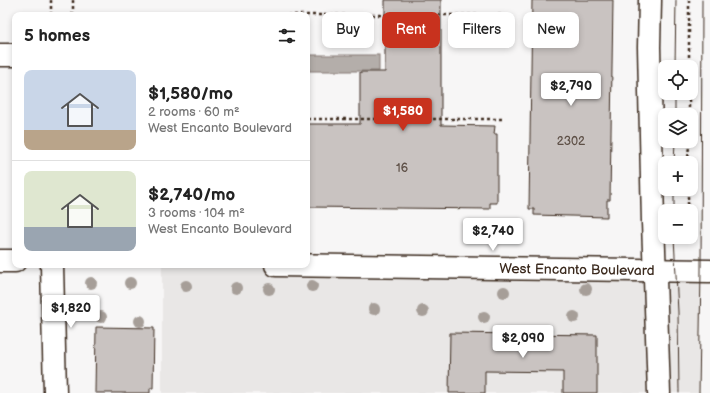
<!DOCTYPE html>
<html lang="en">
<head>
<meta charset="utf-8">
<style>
  body { margin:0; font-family:"Balsamiq Sans",sans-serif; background:#f2f2f2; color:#222; height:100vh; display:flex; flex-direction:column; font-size:15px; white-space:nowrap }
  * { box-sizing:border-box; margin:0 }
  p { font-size:13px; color:#767676 }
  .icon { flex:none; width:22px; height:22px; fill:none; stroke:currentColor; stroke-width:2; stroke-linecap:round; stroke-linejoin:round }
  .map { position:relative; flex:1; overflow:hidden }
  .drawer { position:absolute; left:12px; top:12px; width:298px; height:256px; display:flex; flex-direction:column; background:#fff; border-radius:8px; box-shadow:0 2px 6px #0003 }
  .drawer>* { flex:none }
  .hud { position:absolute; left:322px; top:12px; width:328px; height:36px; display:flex; gap:8px }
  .tools { position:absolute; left:658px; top:60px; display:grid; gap:8px }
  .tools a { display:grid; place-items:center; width:40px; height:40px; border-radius:8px; background:#fff; box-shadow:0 2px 6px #0003; font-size:20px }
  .price { position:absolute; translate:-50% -34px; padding:0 9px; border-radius:4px; background:#fff; color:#222; font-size:13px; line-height:26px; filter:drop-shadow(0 1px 2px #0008) }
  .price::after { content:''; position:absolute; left:50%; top:24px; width:12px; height:9px; margin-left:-6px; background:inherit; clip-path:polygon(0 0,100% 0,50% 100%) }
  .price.current { background:#c8321e; color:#fff }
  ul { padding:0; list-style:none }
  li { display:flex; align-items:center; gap:12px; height:100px; padding:0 12px }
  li+li { border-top:1px solid #e0e0e0 }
  li span { display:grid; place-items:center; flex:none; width:112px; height:80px; border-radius:8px; color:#555 }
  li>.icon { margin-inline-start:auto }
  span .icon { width:48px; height:48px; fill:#fffc; stroke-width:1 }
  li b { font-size:17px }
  h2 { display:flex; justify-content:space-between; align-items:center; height:48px; padding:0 12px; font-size:17px }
  .tag { padding:0 14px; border-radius:8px; background:#fff; box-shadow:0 2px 6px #0003; font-size:14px; line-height:36px }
  .tag.current { background:#c8321e; color:#fff }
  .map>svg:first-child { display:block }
  .built { fill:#e9e7e6 }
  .water { fill:#b4aeaa; stroke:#847972 }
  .building { fill:#c9c3c1; stroke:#3b2a1e }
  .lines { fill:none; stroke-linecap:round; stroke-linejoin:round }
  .minor-casing { stroke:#3b2a1e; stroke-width:25 }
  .major-casing { stroke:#3b2a1e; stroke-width:25 }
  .path { stroke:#3b2a1e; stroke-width:2.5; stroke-dasharray:3 3; stroke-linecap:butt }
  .minor { stroke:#fff; stroke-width:22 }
  .major { stroke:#fff; stroke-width:22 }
  .tram { stroke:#3b2a1e; stroke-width:1 }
  .tree { fill:#a69e98 }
  .labels { text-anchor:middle; stroke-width:3.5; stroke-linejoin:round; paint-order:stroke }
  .number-label { font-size:12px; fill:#5e5047 }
  .street-label { font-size:14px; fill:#3b2a1e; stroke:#fff }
</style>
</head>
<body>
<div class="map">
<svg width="710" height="393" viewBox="0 0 710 393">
  <rect width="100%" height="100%" fill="#f7f6f6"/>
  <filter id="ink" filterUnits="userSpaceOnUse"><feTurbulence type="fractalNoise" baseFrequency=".025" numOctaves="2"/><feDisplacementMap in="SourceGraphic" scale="8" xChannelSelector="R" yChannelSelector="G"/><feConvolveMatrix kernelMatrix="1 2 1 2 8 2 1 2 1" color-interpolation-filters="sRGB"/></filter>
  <g filter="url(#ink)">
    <polygon class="built" points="162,265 284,265 701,271 699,393 162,393"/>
    <rect class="water" x="309" y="55" width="70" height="16"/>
    <g class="building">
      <polygon points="385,0 441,0 441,125 495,126 494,134 497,134 497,203 490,203 490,209 307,207 307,124 360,124 360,72 385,72"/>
      <polygon points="532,0 613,0 610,200 607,200 607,217 534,215 534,209 529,209"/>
      <polygon points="96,327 154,328 153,388 150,388 150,393 95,393"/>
      <polygon points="450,333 597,335 597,393 563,393 563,372 485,371 485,393 449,393"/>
    </g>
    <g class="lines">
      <g class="minor-casing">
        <g id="minor">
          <polyline points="0,55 15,55"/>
          <polyline points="0,261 15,261"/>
          <polyline points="52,265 55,393"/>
          <path id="s1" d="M276,265L710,271"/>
        </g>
      </g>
      <g class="major-casing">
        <polyline id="major" points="650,0 649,47 653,222 659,393"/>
      </g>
      <g class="path">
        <polyline points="73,0 73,15"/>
        <polyline points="689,0 689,67"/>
        <polyline points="51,15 51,0"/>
        <polyline points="282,15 503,15"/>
        <polyline points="689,93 689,115"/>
        <polyline points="307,119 502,119"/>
        <polyline points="688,163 689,141"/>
        <polyline points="688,211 688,189"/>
      </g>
      <use href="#minor" class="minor"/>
      <use href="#major" class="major"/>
      <g class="tram">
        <polyline points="675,67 676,0"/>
        <polyline points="675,115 675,93"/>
        <polyline points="674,163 675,141"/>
        <polyline points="674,211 674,189"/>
        <polyline points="674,237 678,312 679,393"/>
        <polyline points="699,393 701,271 702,0"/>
      </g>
    </g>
    <g class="tree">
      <circle cx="91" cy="283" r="6"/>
      <circle cx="130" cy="283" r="6"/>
      <circle cx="186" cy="286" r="6"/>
      <circle cx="312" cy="286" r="6"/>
      <circle cx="236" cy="288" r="6"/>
      <circle cx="269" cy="289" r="6"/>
      <circle cx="586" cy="289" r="6"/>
      <circle cx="504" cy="292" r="6"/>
      <circle cx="374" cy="309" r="6"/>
      <circle cx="423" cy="311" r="6"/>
      <circle cx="101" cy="317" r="6"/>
      <circle cx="484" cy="317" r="6"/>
      <circle cx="574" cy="317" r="6"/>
      <circle cx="140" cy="321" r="6"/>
    </g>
  </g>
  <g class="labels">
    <g class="number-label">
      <text x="571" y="145">2302</text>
      <text x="402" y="172">16</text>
    </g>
    <g class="street-label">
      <text dy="5" stroke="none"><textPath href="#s1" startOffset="301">West Encanto Boulevard</textPath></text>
    </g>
  </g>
</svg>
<div class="tools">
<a><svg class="icon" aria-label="locate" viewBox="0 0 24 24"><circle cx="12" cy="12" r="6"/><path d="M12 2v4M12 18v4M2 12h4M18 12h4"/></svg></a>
<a><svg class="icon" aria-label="layers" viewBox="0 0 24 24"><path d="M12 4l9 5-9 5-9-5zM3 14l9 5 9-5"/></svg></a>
<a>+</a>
<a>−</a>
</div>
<b class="price" style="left:571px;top:107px">$2,790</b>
<b class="price current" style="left:403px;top:132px">$1,580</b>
<b class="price" style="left:493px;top:252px">$2,740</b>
<b class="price" style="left:71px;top:329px">$1,820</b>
<b class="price" style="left:523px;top:359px">$2,090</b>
<div class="hud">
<a class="tag">Buy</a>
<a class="tag current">Rent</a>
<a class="tag">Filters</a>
<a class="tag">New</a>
</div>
<section class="drawer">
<h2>5 homes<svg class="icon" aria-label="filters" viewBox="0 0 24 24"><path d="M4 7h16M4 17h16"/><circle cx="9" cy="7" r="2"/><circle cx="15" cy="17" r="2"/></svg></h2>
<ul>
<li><span style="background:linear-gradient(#c9d6e8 75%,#b9a48a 0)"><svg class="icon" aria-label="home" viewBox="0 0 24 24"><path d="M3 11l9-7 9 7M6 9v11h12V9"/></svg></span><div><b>$1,580/mo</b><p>2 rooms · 60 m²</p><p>West Encanto Boulevard</p></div></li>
<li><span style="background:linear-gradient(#dfe7d0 70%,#9aa5b1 0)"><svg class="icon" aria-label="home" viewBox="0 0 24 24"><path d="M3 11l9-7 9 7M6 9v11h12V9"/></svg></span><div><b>$2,740/mo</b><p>3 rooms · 104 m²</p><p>West Encanto Boulevard</p></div></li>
</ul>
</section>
</div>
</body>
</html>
